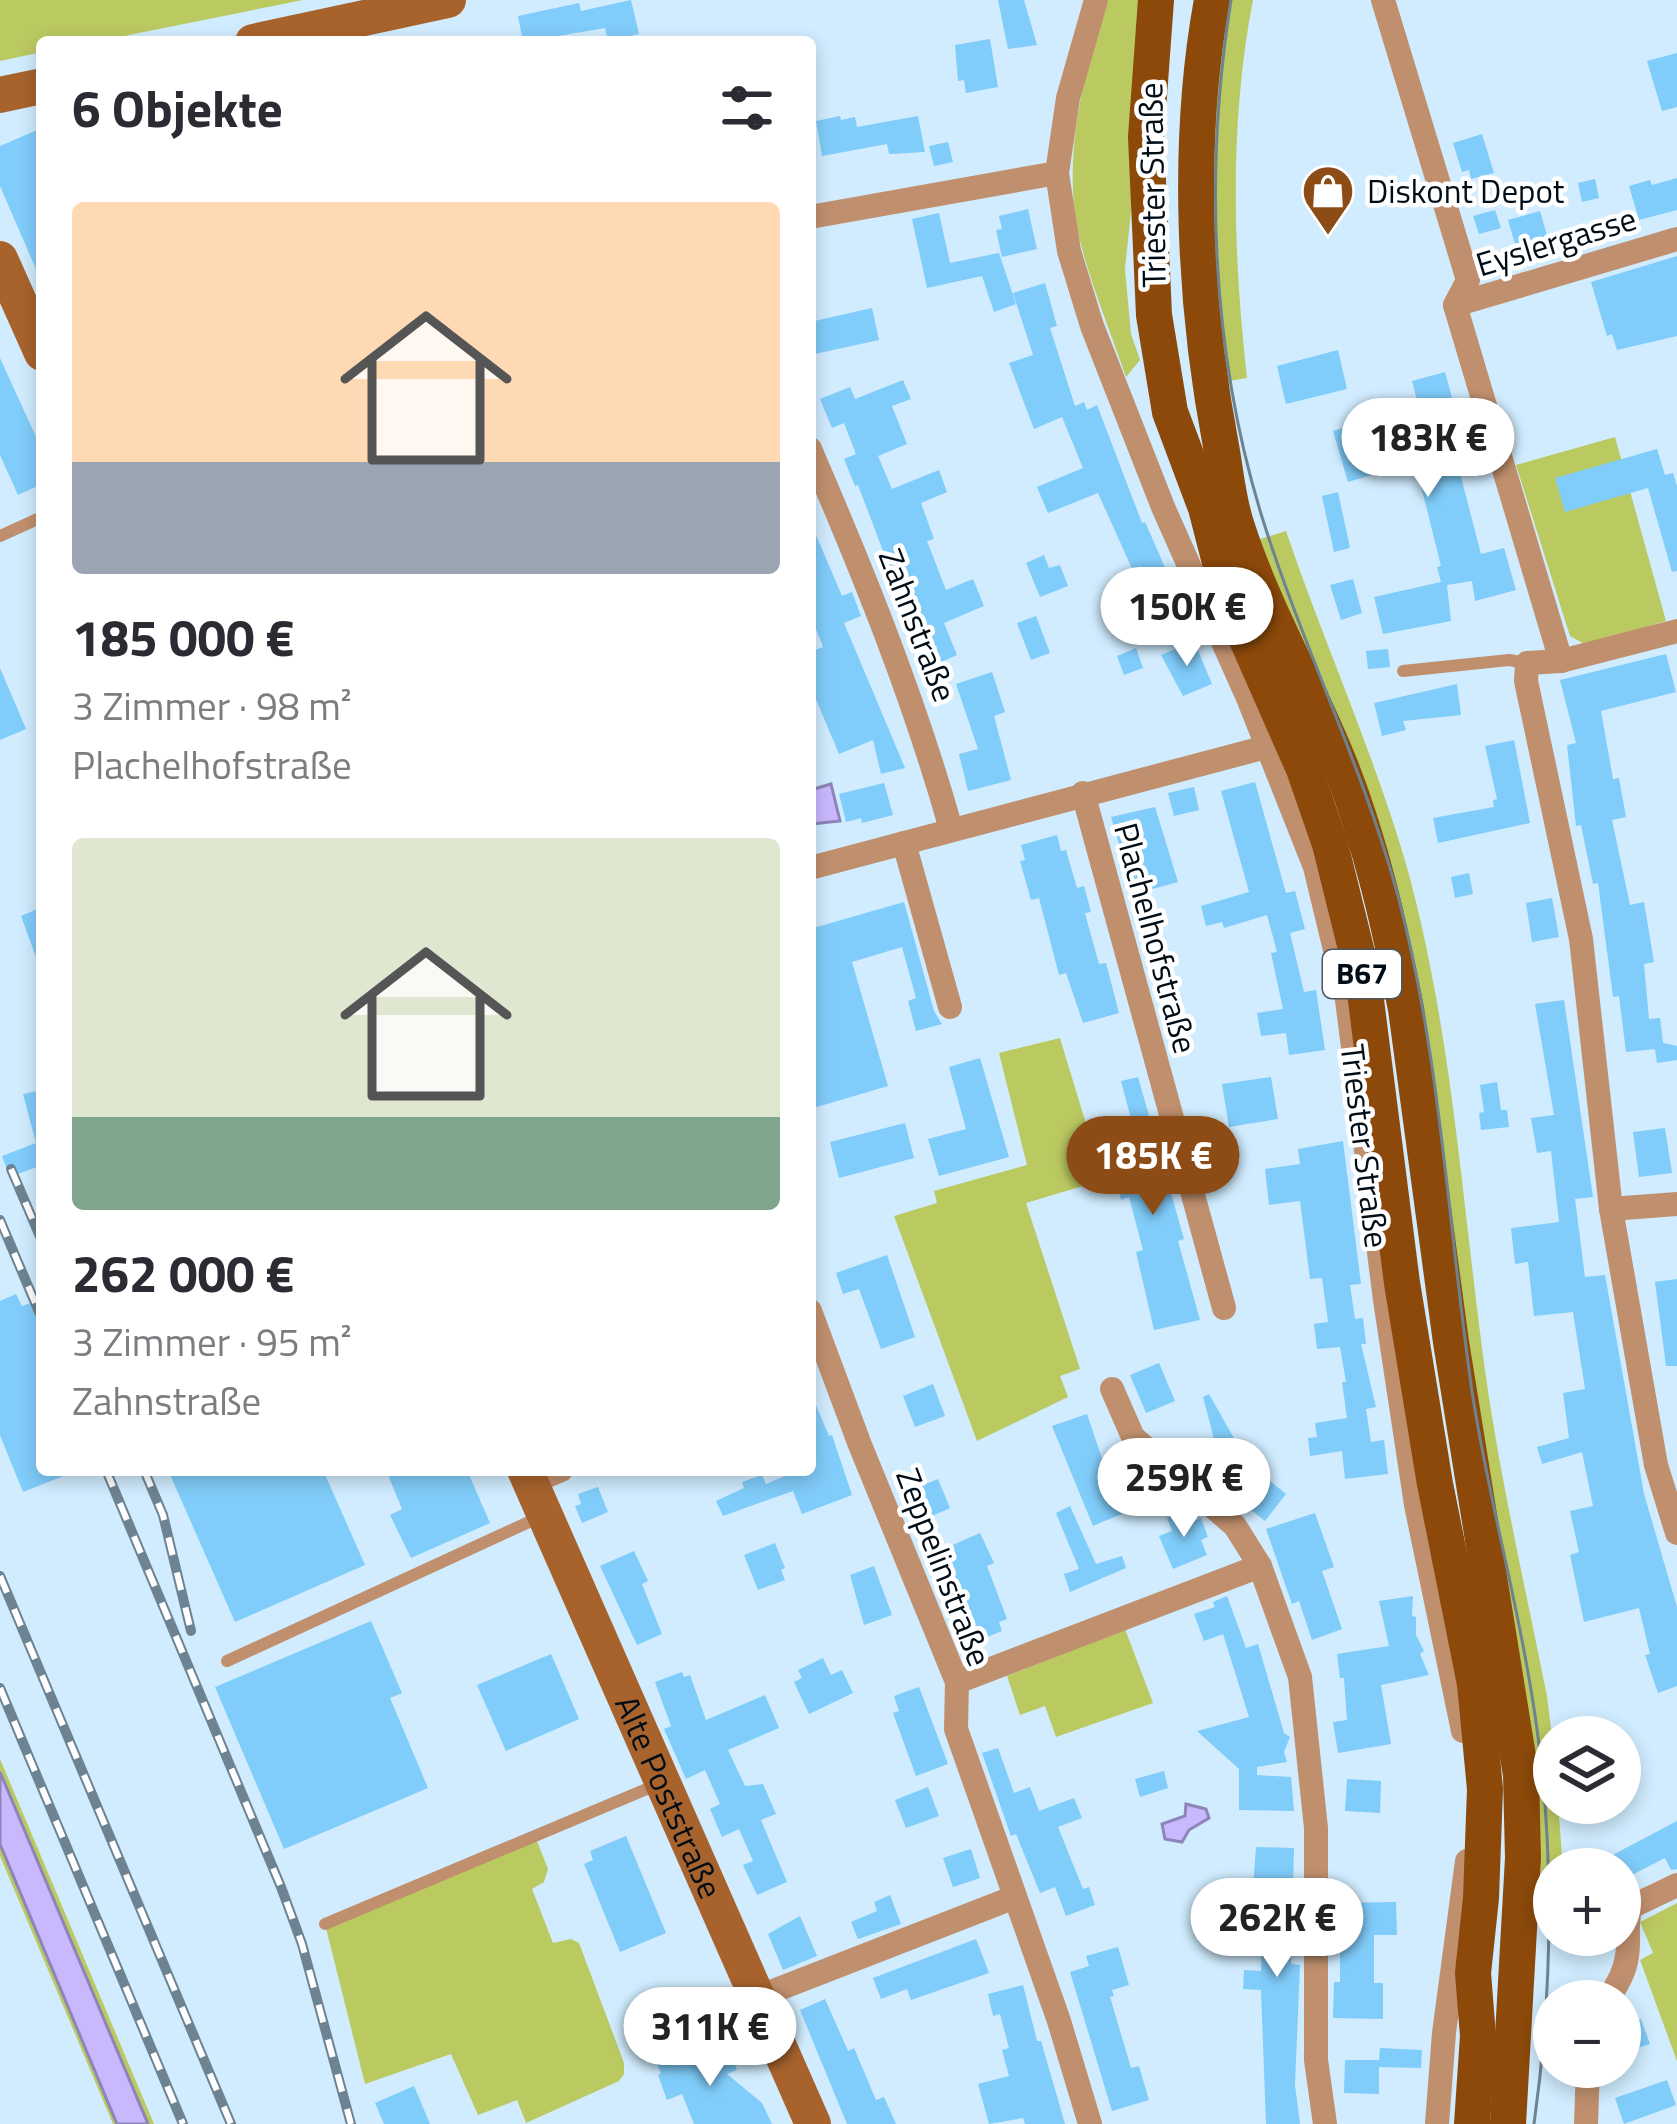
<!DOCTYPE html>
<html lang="de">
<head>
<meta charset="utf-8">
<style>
  body { margin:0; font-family:"Titillium Web",sans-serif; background:#f2f2f3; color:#2b2b33; height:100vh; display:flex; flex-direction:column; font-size:45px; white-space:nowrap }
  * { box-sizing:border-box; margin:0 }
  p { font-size:39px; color:#7c7c81 }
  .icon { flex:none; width:66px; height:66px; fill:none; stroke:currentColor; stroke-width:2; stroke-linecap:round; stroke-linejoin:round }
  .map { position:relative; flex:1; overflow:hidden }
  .side { position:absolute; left:36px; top:36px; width:780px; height:1440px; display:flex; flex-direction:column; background:#fff; border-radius:12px; box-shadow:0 6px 18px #0003 }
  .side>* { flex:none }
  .buttons { position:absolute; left:1533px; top:1716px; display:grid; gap:24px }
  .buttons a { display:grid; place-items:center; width:108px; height:108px; border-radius:50%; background:#fff; box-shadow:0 6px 18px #0003; font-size:60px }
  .price { position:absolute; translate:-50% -102px; padding:0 27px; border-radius:42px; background:#fff; color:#222; font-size:39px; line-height:78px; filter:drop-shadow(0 3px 6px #0008) }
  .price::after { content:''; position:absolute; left:50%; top:72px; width:36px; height:27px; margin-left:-18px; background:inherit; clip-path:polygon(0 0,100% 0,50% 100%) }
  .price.on { background:#8d4c16; color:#fff }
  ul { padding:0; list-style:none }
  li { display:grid; align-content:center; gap:24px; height:636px; padding:0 36px }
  li span { display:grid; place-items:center; height:372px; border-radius:12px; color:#555 }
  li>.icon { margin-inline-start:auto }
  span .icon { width:216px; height:216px; fill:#fffc; stroke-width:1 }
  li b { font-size:51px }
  h2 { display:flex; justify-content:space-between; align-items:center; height:144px; padding:0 36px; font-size:51px }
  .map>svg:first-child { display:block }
  .green { fill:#bbc961 }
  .water { fill:#cab8ff; stroke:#8d85b9; stroke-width:3 }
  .building { fill:#80ccfa }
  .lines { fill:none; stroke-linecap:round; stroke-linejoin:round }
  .lane { stroke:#c0906e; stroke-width:12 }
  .street { stroke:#c0906e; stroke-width:24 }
  .secondary { stroke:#a8632d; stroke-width:36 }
  .primary { stroke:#8c490a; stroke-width:36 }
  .tram { stroke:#6e8391; stroke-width:3 }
  .rail-casing { stroke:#6e8391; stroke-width:10 }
  .rail { stroke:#fff; stroke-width:6; stroke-dasharray:18; stroke-linecap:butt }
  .labels { text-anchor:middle; stroke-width:9; stroke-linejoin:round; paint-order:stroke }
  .shield { fill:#fff; stroke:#4c565d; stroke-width:3 }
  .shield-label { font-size:30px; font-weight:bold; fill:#000d17 }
  .street-label { font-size:33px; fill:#000d17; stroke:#fff }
  .poi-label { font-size:33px; fill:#000d17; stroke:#fff; text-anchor:start }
</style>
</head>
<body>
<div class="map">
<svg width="1677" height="2124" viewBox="0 0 1677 2124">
  <rect width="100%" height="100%" fill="#d0ecfe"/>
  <g class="green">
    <polygon points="0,0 303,0 94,42 42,42 42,52 0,61"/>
    <path d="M1105,0H1153L1125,269L1131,334L1140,360L1126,377C1111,333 1093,290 1081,245C1060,165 1083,77 1105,0Z"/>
    <path d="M1225,0H1253C1229,122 1233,255 1247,378L1223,382L1210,284L1218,48Z"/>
    <polygon points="1615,437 1666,621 1586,645 1570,636 1516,465"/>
    <path d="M1286,531C1324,643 1373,751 1406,864C1450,1021 1461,1187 1482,1348C1497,1465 1524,1581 1547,1696L1554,1753V1803H1558L1563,1869H1554V1925L1543,1924L1538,1812L1411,997L1260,539Z"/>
    <polygon points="1060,1038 1103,1180 1026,1203 1080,1369 1060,1376 1068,1397 977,1441 894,1216 937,1203 934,1191 1027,1165 999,1053"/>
    <polygon points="1125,1629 1153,1703 1056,1737 1045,1706 1020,1715 1007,1676"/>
    <polygon points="0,1759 154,2124 113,2124 0,1856"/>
    <polygon points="535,1836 548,1869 544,1882 532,1889 553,1943 571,1939 579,1943 624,2063 624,2074 619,2081 526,2123 517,2100 478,2115 451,2054 365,2084 325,1924"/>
    <polygon points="1677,1903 1677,2061 1640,1960 1653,1953 1640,1922"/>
  </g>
  <g class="water">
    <polygon points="831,784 840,821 811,824 814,789"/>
    <polygon points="0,1772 148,2124 117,2124 0,1844"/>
    <polygon points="1186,1804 1206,1809 1209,1818 1189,1830 1182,1842 1165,1839 1162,1824 1185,1816"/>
  </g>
  <g class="building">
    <polygon points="631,0 639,34 608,41 605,28 523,42 518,16 579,3 581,11"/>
    <polygon points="998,0 1024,0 1037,45 1008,49"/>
    <polygon points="990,39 998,87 966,93 964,80 958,81 955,45"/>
    <polygon points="1677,53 1677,107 1662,111 1647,61"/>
    <polygon points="840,116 841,120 855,117 857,127 918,116 925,152 889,154 887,144 822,156 816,121"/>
    <polygon points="42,128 42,283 0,186 0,146"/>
    <polygon points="1482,134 1494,173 1471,179 1469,170 1462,172 1453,143"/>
    <polygon points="948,142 953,162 934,166 929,146"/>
    <polygon points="1677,178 1677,210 1639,220 1629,186 1650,180 1652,185"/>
    <polygon points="1595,179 1599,198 1582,202 1578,183"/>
    <polygon points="1028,209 1037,249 1002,257 996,230 1002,229 999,216"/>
    <polygon points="1495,210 1501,228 1479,234 1473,216"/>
    <polygon points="1540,211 1549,242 1517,251 1508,220"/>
    <polygon points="939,213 950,263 999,253 1016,304 994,312 982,276 927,288 912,219"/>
    <polygon points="1677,256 1677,336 1617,350 1612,334 1607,336 1591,282"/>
    <polygon points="1045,283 1057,326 1050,328 1075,406 1084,402 1087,410 1097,405 1142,523 1145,522 1183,608 1155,620 1098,493 1048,513 1037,487 1083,468 1062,417 1034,429 1009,363 1033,355 1013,293"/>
    <polygon points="872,308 879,340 810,355 810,322"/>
    <polygon points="1338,350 1347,389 1286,404 1277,366"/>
    <polygon points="0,358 42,450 42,484 18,495 0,455"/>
    <polygon points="1445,372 1456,412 1461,410 1472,445 1454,450 1481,554 1504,548 1516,590 1475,601 1472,581 1447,585 1451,621 1383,634 1374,597 1441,582 1437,567 1441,566 1415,462 1348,482 1333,431 1418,404 1412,381"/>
    <polygon points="903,380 911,399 892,406 907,444 878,456 892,489 939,470 947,492 921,503 934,539 927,541 946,590 973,579 984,606 944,623 957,655 928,668 897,588 893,590 883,566 888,564 858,485 855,486 844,459 856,454 844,423 832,428 820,399 850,387 855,399"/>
    <polygon points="1657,449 1665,475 1673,473 1677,486 1677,571 1672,572 1648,488 1565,512 1555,478"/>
    <polygon points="1338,492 1350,548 1334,552 1322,496"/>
    <polygon points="810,521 842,596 852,592 861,616 844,623 905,768 881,774 873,740 839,754 810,685 810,652 823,647 810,614"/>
    <polygon points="1044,555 1049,568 1060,565 1068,586 1040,597 1026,563"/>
    <polygon points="1353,579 1362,613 1341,620 1330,585"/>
    <polygon points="1036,616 1050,653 1031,660 1017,623"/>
    <polygon points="1194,641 1212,684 1183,696 1161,655"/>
    <polygon points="1136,648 1143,668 1124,675 1117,656"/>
    <polygon points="1388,649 1390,667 1368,669 1366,651"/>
    <polygon points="1666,654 1676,692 1601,711 1613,779 1619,778 1626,817 1612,820 1630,905 1644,902 1654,962 1644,964 1649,1019 1660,1018 1663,1043 1677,1046 1677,1060 1657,1063 1655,1049 1626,1052 1619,996 1613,997 1598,883 1593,884 1581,825 1576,826 1567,745 1576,743 1560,680"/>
    <polygon points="0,668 26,729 0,740"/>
    <polygon points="992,672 1005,712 994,716 1011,780 968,791 959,754 978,749 956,684"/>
    <polygon points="1457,684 1461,715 1403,721 1406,730 1382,736 1374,703"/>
    <polygon points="1514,740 1530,823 1438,843 1433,818 1494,807 1493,800 1497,799 1485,746"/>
    <polygon points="1255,782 1286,893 1295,891 1305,929 1290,933 1304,992 1316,990 1325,1050 1289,1055 1286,1033 1261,1036 1257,1013 1283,1009 1271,953 1277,952 1267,915 1224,928 1222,922 1206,926 1201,906 1249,892 1221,791"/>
    <polygon points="884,783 893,815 862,823 861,818 846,822 839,794"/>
    <polygon points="1194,787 1199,810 1174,816 1168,793"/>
    <polygon points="1155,807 1178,882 1134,894 1111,817"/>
    <polygon points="1057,835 1061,851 1066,850 1077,888 1084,886 1091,912 1085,913 1092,939 1099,964 1106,963 1119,1013 1083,1023 1066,973 1059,975 1039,898 1031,900 1020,861 1025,860 1021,845"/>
    <polygon points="1469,873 1473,894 1455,898 1451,877"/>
    <polygon points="1552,898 1559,937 1532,942 1526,903"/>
    <polygon points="904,902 934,1011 942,1024 916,1031 908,1001 916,998 902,947 852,962 888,1086 810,1109 810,929"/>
    <polygon points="42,907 42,967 40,968 21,916"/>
    <polygon points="1564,1000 1593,1197 1575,1199 1585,1277 1605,1275 1644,1494 1677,1607 1677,1686 1658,1693 1645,1655 1650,1654 1639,1608 1584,1622 1570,1555 1579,1552 1570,1511 1593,1506 1582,1452 1542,1464 1537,1447 1569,1438 1563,1393 1585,1389 1573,1312 1534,1316 1528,1262 1515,1264 1511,1228 1559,1222 1551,1151 1537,1153 1531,1118 1554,1115 1535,1004"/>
    <polygon points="980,1058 1009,1157 939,1176 928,1139 966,1129 949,1067"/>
    <polygon points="1138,1077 1184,1239 1178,1241 1200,1320 1154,1330 1136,1252 1143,1250 1129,1197 1121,1200 1108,1146 1136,1138 1121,1081"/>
    <polygon points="1271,1077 1278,1119 1229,1127 1222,1084"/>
    <polygon points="1497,1082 1501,1110 1507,1110 1509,1127 1481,1130 1479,1113 1484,1112 1480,1085"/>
    <polygon points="42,1090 42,1165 10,1177 2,1156 36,1143 23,1094"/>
    <polygon points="905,1123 914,1158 839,1178 830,1142"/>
    <polygon points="1665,1128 1672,1173 1639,1177 1633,1132"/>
    <polygon points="1343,1141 1361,1284 1350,1285 1355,1319 1363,1318 1366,1344 1361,1344 1376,1407 1366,1409 1371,1442 1384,1440 1388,1474 1345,1479 1342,1451 1310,1456 1308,1438 1317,1437 1315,1423 1347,1418 1342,1382 1346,1382 1340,1347 1317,1349 1314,1324 1328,1322 1322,1278 1310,1279 1300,1201 1269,1205 1265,1169 1300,1164 1298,1149"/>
    <polygon points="887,1255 915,1337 881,1349 859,1289 843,1294 836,1273"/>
    <polygon points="1677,1279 1677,1366 1666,1366 1655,1282"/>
    <polygon points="16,1294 22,1306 30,1303 42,1333 42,1470 76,1471 23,1492 0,1435 0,1301"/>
    <polygon points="1159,1363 1175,1401 1146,1413 1130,1375"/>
    <polygon points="933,1384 945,1416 915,1427 903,1396"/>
    <polygon points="810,1391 829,1436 832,1435 852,1495 802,1514 793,1491 723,1516 716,1501 744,1488 742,1482 762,1475 766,1484 799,1470 810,1470"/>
    <polygon points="1209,1394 1235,1440 1217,1450 1203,1397"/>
    <polygon points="1087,1414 1110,1482 1116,1479 1129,1511 1093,1526 1052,1426"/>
    <polygon points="1249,1464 1286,1494 1265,1521 1227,1491"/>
    <polygon points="168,1470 323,1470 365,1565 235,1622"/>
    <polygon points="386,1470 467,1470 490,1523 411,1558 390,1515 402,1509"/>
    <polygon points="938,1479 950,1508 921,1521 909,1491"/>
    <polygon points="598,1487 608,1512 582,1523 575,1506 581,1504 578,1494"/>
    <polygon points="1070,1506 1096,1564 1122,1556 1126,1568 1070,1592 1064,1574 1079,1569 1056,1513"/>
    <polygon points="1186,1509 1192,1522 1201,1518 1208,1537 1201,1540 1207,1555 1173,1569 1159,1536 1172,1531 1167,1518"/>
    <polygon points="1315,1513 1334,1567 1322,1571 1342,1629 1312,1640 1299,1601 1292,1604 1266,1529"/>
    <polygon points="980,1533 994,1563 987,1566 1007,1619 999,1622 1002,1631 972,1643 937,1552"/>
    <polygon points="775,1543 785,1568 781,1570 785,1580 758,1590 744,1555"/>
    <polygon points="634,1551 648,1581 642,1584 662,1634 637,1645 600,1566"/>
    <polygon points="874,1566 892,1615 864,1625 850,1575"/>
    <polygon points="1227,1596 1246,1648 1258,1644 1284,1733 1290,1737 1284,1752 1287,1762 1257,1767 1257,1775 1291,1777 1294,1811 1239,1810 1239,1769 1197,1731 1249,1717 1223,1634 1204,1641 1194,1614 1215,1607 1213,1602"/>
    <polygon points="1413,1596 1412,1616 1416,1617 1416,1635 1424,1651 1420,1654 1429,1675 1381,1685 1391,1744 1338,1753 1333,1722 1347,1720 1344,1678 1340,1678 1337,1654 1389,1646 1379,1601"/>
    <polygon points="371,1621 402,1693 390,1698 428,1788 284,1849 215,1687"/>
    <polygon points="551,1654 579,1719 506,1751 477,1685"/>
    <polygon points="823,1658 831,1675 842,1670 853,1693 809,1714 794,1682 802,1678 798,1670"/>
    <polygon points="682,1672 684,1677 690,1675 706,1720 765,1695 779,1728 728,1750 745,1786 763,1784 776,1814 761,1820 787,1882 757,1895 743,1865 753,1861 739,1829 722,1837 710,1809 720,1804 705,1770 686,1779 664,1729 671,1726 655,1682"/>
    <polygon points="919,1687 948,1764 916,1776 893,1713 899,1711 894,1696"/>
    <polygon points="998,1748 1014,1793 1030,1787 1039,1811 1074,1798 1082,1818 1058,1827 1083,1889 1089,1887 1095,1905 1066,1916 1055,1887 1040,1893 1016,1834 1011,1836 982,1753"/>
    <polygon points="1164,1771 1168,1788 1140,1797 1135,1779"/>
    <polygon points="1347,1779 1381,1781 1380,1813 1345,1811"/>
    <polygon points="928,1787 939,1816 906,1828 895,1800"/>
    <polygon points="1677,1821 1677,1869 1671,1870 1665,1858 1620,1881 1620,1869 1586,1869"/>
    <polygon points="626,1836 666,1933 620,1952 584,1864 593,1860 590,1851"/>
    <polygon points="1256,1847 1294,1848 1291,1964 1300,1965 1295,2085 1300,2124 1266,2124 1261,1990 1243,1989 1244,1970 1261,1971 1263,1929 1250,1929"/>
    <polygon points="971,1849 980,1878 953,1887 943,1858"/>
    <polygon points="890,1895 901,1924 858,1939 851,1922 877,1911 874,1902"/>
    <polygon points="1396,1902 1397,1935 1374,1935 1374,1983 1383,1983 1383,2019 1333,2018 1334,1982 1340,1982 1340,1903"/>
    <polygon points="800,1916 817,1956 783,1970 768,1934"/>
    <polygon points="976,1939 989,1973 911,2000 907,1989 881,1999 873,1978"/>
    <polygon points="1118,1947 1129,1985 1112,1990 1114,1996 1110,1997 1131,2068 1139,2066 1149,2100 1112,2111 1070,1972 1089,1966 1086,1956"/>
    <polygon points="1023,1985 1037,2041 1041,2041 1065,2124 1025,2124 1023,2118 989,2124 978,2084 1009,2076 1002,2050 1009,2048 1000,2014 993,2016 988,1994"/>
    <polygon points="825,1999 848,2051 854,2048 876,2100 884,2097 896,2124 847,2124 800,2010"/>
    <polygon points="1641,2019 1650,2044 1620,2054 1620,2027"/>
    <polygon points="669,2044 679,2066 728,2046 737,2070 727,2074 762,2103 772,2124 694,2124 682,2094 667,2100 658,2075 661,2073 652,2052"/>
    <polygon points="1380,2048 1422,2050 1421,2068 1379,2067 1379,2094 1344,2093 1345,2060 1379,2060"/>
    <polygon points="1667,2080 1676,2105 1624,2124 1615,2098"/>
    <polygon points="414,2086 430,2124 384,2124 375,2103"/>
  </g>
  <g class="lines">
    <g class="lane">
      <polyline points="0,536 42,517"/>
      <polyline points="1403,671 1509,660 1527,663"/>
      <polyline points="227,1661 542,1516"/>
      <polyline points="325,1924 661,1783"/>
    </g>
    <g class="street">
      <polyline points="1096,0 1068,98 1057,173 1069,251 1092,326 1163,507 1248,698 1315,867 1347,1000 1385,1300 1416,1505 1463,1731"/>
      <polyline points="1383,0 1468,280 1455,305 1561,661"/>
      <polyline points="810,217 1057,173"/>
      <polyline points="1455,305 1677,239"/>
      <path d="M810,449C864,574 914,698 951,829"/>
      <polyline points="1677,631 1561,661 1527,663 1526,681 1581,939 1611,1209 1656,1465 1677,1533"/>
      <polyline points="1083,793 1224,1308"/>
      <polyline points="904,843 950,1007"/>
      <polyline points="810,868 1266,747"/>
      <polyline points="1611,1209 1677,1204"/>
      <polyline points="810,1311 860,1445 957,1682 956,1729 1059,2021 1090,2124"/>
      <polyline points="1112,1389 1133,1437 1235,1526 1260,1566 1300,1677 1316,1828 1316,2060 1325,2124"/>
      <polyline points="531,1483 561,1470"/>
      <polyline points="957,1682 1260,1566"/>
      <polyline points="758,1997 1015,1897"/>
      <path d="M1607,2001C1616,1986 1625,1973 1627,1956C1630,1939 1625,1923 1631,1907L1677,1885"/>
      <polyline points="1437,2124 1444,2033 1467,1861"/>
      <polyline points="1586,2124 1588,2067"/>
    </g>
    <g class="secondary">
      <polyline points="253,42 448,0"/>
      <polyline points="0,95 42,86"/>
      <polyline points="0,259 42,353"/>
      <path id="s1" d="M525,1470L813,2124"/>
    </g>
    <g class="primary">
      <polyline points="1156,0 1146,137 1154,315 1170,412 1206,508 1230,601 1304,769 1330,844 1363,977 1402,1283 1435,1484 1475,1684 1485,1789 1481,1898 1473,1973 1478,2036 1472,2124"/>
      <path d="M1212,0C1186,142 1194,305 1221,446C1226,473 1228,501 1237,527C1264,611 1310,688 1342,770C1372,847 1390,928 1406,1009L1451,1342L1521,1775L1523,1858L1508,2124"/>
    </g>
    <path class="tram" d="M1231,0C1204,170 1211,352 1262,517C1302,646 1363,766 1398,896C1441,1057 1448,1227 1472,1391C1487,1492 1515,1590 1531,1690C1555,1831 1554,1982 1534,2124"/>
    <g class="rail-casing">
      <g id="rail">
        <polyline points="11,1169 42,1241"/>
        <polyline points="0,1220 42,1319"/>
        <polyline points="106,1470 281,1887 302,1944 351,2124"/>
        <polyline points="144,1470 163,1515 191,1631"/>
        <polyline points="0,1576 231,2124"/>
        <polyline points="0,1688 183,2124"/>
      </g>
    </g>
    <use href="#rail" class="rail"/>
  </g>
  <defs>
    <g id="shop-pin" transform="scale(2.7)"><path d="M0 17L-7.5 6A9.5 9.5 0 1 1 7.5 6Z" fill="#8d4c16" stroke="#fff"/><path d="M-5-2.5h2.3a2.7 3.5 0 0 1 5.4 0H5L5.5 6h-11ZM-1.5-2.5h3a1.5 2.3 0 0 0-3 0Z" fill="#fff"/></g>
  </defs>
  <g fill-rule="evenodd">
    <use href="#shop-pin" x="1328" y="191"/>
  </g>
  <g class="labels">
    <rect class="shield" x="1323" y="950" width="78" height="48" rx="9"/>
    <g class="shield-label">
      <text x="1362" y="984">B67</text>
    </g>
    <g class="street-label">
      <text transform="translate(1152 185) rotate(-91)" y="12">Triester Straße</text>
      <text transform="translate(1556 241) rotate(-17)" y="12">Eyslergasse</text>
      <text transform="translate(918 625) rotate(69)" y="12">Zahnstraße</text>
      <text transform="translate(1156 938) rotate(75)" y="12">Plachelhofstraße</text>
      <text transform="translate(1365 1146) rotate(83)" y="12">Triester Straße</text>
      <text transform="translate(944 1567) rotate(69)" y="12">Zeppelinstraße</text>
      <text dy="12" stroke="none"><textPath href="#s1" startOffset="357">Alte Poststraße</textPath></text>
    </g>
    <g class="poi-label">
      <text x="1367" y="203">Diskont Depot</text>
    </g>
  </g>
</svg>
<div class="buttons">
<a><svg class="icon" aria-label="layers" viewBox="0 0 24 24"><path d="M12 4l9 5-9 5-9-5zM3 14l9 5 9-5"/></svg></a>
<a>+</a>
<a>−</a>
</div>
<b class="price" style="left:1428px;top:500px">183K €</b>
<b class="price" style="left:1187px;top:669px">150K €</b>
<b class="price on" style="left:1153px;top:1218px">185K €</b>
<b class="price" style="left:1184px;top:1540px">259K €</b>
<b class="price" style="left:1277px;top:1980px">262K €</b>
<b class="price" style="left:710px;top:2089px">311K €</b>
<section class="side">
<h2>6 Objekte<svg class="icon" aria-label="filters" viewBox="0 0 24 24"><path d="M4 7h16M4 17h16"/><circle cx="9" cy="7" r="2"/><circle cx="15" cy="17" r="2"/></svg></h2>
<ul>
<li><span style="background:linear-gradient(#ffd9b3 70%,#9aa5b1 0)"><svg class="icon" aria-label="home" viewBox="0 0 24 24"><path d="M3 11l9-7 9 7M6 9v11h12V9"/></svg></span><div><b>185 000 €</b><p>3 Zimmer · 98 m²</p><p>Plachelhofstraße</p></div></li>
<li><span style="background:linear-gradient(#dfe7d0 75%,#7fa58c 0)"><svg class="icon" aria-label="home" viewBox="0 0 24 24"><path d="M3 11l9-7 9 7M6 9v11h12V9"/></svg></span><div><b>262 000 €</b><p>3 Zimmer · 95 m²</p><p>Zahnstraße</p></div></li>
</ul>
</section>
</div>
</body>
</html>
